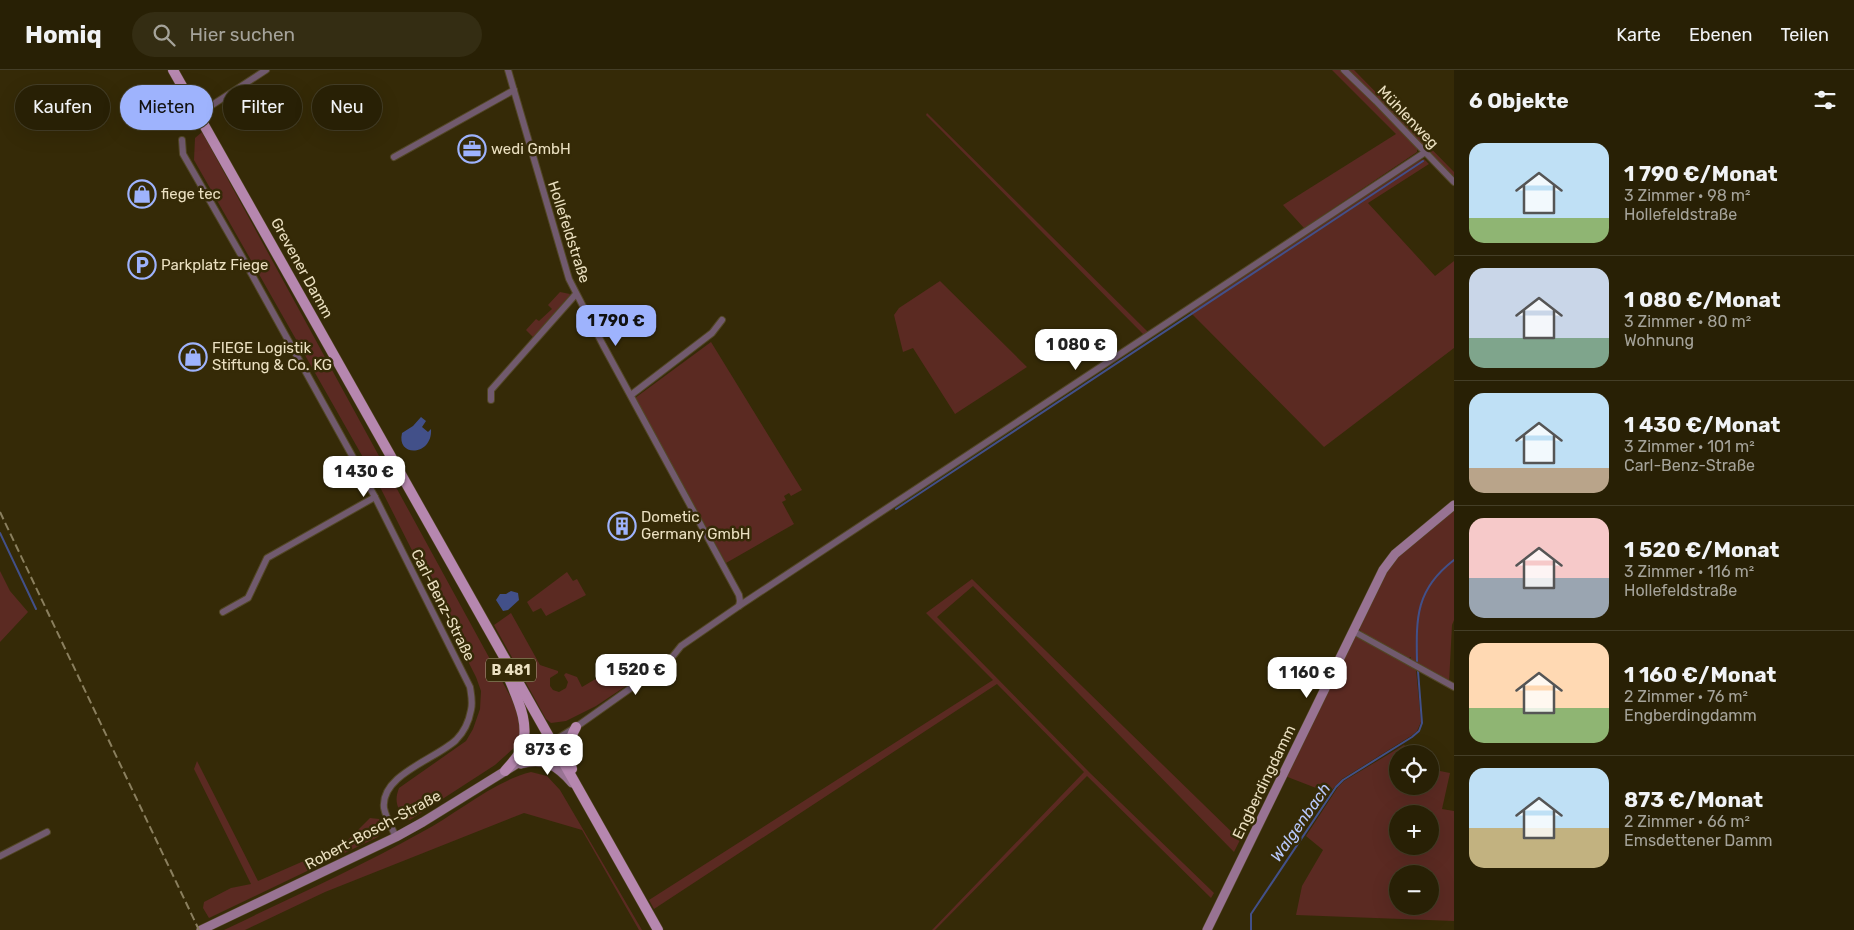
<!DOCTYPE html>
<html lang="de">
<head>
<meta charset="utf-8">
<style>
  body { margin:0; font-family:Rubik,sans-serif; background:#342d13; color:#f1f3f6; height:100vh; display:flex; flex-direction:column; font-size:19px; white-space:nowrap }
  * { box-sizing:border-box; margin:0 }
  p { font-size:16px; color:#a5a39a }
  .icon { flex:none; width:28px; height:28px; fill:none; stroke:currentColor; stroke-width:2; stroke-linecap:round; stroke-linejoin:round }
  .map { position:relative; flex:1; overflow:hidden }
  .panel { display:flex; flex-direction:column; background:#282005; width:400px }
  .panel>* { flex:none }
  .top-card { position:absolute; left:15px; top:15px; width:475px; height:45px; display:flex; gap:10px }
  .buttons { position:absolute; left:1389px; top:675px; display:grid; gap:10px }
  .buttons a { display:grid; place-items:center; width:50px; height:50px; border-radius:50%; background:#282005; box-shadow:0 5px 20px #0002,0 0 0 1px #443e27; font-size:25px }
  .price { position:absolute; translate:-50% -42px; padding:0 11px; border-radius:10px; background:#fff; color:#222; font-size:16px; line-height:32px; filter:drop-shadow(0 1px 2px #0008) }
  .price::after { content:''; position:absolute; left:50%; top:30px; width:15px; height:11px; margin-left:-8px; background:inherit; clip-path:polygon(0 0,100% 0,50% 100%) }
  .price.current { background:#9eb3fd; color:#111 }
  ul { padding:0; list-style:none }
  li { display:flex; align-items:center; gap:15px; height:125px; padding:0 15px }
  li+li { border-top:1px solid #443e27 }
  li span { display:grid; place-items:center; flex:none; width:140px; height:100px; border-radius:15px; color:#555 }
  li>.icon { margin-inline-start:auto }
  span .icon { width:60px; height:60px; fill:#fffc; stroke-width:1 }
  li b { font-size:21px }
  h2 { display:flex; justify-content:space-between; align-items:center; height:60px; padding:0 15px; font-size:21px }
  .tag { padding:0 18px; border-radius:22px; background:#282005; box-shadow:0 5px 20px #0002,0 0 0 1px #443e27; font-size:18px; line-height:45px }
  .tag.current { background:#9eb3fd; color:#111 }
  header { display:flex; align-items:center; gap:30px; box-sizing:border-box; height:70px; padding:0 25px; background:#282005; border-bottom:1px solid #443e27 }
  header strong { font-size:24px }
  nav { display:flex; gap:28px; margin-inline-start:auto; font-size:18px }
  .search { width:350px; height:45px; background:#342d13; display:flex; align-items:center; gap:12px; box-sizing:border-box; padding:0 18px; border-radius:28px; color:#a5a39a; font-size:19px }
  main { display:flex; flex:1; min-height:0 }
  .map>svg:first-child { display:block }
  .green { fill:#5b2a22; fill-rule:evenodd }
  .water { fill:#425089 }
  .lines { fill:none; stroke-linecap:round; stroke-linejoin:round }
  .stream { stroke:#425089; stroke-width:2 }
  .street-casing { stroke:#524725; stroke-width:8 }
  .secondary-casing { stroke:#524725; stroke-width:10 }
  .primary-casing { stroke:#524725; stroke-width:11 }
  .street { stroke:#715a6e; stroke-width:6 }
  .secondary { stroke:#987393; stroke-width:9 }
  .primary { stroke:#b687af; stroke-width:10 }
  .rail { stroke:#8a7f5e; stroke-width:2; stroke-dasharray:8 4; stroke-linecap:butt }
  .labels { text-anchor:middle; stroke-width:5; stroke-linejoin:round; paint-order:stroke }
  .shield { fill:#352a07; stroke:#b4a989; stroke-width:1 }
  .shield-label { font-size:14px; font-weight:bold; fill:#ebe0c1 }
  .street-label { font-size:15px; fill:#ebe0c1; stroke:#352a07 }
  .poi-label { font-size:15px; fill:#ebe0c1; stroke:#352a07; text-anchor:start }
  .water-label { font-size:16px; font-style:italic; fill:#b8c8fc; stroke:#352a07 }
</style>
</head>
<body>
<header>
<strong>Homiq</strong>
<div class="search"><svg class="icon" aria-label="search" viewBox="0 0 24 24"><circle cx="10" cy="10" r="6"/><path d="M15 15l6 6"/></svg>Hier suchen</div>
<nav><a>Karte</a><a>Ebenen</a><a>Teilen</a></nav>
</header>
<main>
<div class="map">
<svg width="1454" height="860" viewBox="0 0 1454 860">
  <rect width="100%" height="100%" fill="#352a07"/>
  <g class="green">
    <polygon points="1332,0 1340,0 1417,76 1417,82 1304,158 1283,135 1396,64"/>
    <polygon points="1347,0 1354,0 1454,102 1454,107"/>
    <polygon points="927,43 1148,262 1144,265 926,45"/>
    <path d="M202,62L521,646V664L514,678L495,695L410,750L405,749C397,738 394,731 399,718L466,671L473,659L480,639L481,621L476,607L381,419L194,90L195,68Z"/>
    <polygon points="1424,89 1429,94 1368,133 1435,206 1454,191 1454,278 1324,377 1190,242 1418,91"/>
    <polygon points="940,211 1027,297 955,344 913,278 903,282 894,245 899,238"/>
    <polygon points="560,222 570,224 569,226 533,267 526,260 536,249 539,251 552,239 548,235"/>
    <polygon points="711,272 802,420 791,426 789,423 784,426 786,430 782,432 794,454 726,493 635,328"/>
    <polygon points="1454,441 1454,550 1452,555 1449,613 1411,592 1411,587 1406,589 1364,564 1360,560 1360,555 1386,502 1401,483"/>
    <polygon points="0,501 10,521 28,542 0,572"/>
    <polygon points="567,502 573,511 577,509 586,525 546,546 541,538 533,542 527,532"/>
    <polygon points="972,509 1240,770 1234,782 973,516 937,547 1090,703 1214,823 1211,828 1087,706 935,860 932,860 1084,702 997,614 654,839 649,830 993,610 926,543"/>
    <polygon points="511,543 540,595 558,601 558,603 550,608 550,616 553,620 559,622 566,618 568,612 564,605 566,603 577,607 582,617 616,597 614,592 618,590 631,594 637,604 638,608 596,636 566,651 551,653 546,649 494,555"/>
    <polygon points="1355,567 1359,567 1416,599 1421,652 1417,661 1411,666 1342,709 1329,723 1285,706"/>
    <path d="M1404,675L1414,684H1398V716H1430V699L1450,703L1442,739L1454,741V851L1296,845L1302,816L1323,780L1306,766L1338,717L1344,711ZM1398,744H1430V776H1398ZM1398,804H1430V836H1398Z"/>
    <polygon points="197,691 258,811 345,773 370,748 379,749 383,759 378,767 209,848 203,838 204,832 231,818 251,814 194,699"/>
    <path d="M531,702L547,706L560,720L642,860H639L582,760L524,743L325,822L245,860H224C290,828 358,798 422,762C456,744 494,711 531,702Z"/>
  </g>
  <g class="water">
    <path d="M421,347L426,351L422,357L428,362L431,359C433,386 396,388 402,363L413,356Z"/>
    <polygon points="511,521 518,523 519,530 508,540 503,541 496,530 500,524 506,524"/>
  </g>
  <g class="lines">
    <g class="stream">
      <polyline points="896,439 1423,91"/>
      <polyline points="0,463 36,539"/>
      <path d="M1417,591C1416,547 1416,519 1454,490"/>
      <polyline points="1251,860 1251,844 1336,717 1343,710 1412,667 1419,661 1422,653 1418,601"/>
    </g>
    <g class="street-casing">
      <g id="street">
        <polyline points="508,0 569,209 603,275 739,525 740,531 739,536"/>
        <polyline points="1344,0 1376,31 1454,112"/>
        <polyline points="206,39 266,0"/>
        <path d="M182,70L183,84L241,185L375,427L470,617C471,624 473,632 471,640C469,651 464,662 456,670C436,689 380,705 384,738C386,748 392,758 396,767"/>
        <polyline points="394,87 514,20"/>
        <polyline points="631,325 712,263 722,250"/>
        <polyline points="491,330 491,320 576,224"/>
        <polyline points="223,542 248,528 267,488 375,427"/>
        <polyline points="1353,561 1454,617"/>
        <polyline points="552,672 576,657 669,591 681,576 739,536 1424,83"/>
        <polyline points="0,786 47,762"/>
      </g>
    </g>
    <g class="secondary-casing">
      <g id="secondary">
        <path d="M521,694C544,687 557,696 572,713"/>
        <polyline points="201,860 396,767 423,752 552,672"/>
        <polyline points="1207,860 1383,500 1395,484 1454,435"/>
      </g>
    </g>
    <g class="primary-casing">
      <g id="primary">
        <polyline points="173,0 658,860"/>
        <path d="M505,599C515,624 533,655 520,682C516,689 510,695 505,701"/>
        <path d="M572,699C567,683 568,671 576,657"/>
      </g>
    </g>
    <use href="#street" class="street"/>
    <use href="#secondary" class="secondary"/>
    <use href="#primary" class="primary"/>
    <polyline class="rail" points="0,442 199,860"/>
  </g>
  <defs>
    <g id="office-ring" transform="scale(1.4375)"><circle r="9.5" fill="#352a07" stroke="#9eb3fd" stroke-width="1.5"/><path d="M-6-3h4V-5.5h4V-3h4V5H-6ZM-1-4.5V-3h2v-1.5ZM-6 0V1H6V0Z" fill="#9eb3fd"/></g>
    <g id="shop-ring" transform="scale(1.4375)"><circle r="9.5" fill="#352a07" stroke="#9eb3fd" stroke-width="1.5"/><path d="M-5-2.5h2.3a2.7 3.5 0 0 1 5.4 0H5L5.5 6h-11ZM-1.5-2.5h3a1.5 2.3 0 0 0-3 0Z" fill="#9eb3fd"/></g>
    <g id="parking-ring" transform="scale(1.4375)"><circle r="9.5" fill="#352a07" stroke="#9eb3fd" stroke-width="1.5"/><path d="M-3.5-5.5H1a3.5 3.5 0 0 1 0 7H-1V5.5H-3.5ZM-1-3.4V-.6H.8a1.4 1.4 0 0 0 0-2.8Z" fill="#9eb3fd"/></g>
    <g id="building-ring" transform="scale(1.4375)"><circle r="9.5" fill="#352a07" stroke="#9eb3fd" stroke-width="1.5"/><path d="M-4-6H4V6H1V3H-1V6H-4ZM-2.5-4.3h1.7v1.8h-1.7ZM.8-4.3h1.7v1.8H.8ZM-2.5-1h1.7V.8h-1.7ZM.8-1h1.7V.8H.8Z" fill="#9eb3fd"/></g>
  </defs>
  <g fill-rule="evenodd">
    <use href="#office-ring" x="472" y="79"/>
    <use href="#shop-ring" x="142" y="124"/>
    <use href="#parking-ring" x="142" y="195"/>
    <use href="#shop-ring" x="193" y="287"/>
    <use href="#building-ring" x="622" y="456"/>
  </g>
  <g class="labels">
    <rect class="shield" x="486" y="588.5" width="50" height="23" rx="4"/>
    <g class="shield-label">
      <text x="511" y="605">B 481</text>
    </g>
    <g class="street-label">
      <text transform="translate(1408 47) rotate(46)" y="5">Mühlenweg</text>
      <text transform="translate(569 162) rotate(72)" y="5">Hollefeldstraße</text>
      <text transform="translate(302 198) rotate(61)" y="5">Grevener Damm</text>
      <text transform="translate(443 535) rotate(63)" y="5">Carl-Benz-Straße</text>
      <text transform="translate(1264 712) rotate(-64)" y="5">Engberdingdamm</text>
      <text transform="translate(373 760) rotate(-28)" y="5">Robert-Bosch-Straße</text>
    </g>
    <g class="poi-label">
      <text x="491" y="84">wedi GmbH</text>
      <text x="161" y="129">fiege tec</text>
      <text x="161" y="200">Parkplatz Fiege</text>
      <text x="212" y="283">FIEGE Logistik<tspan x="212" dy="17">Stiftung &amp; Co. KG</tspan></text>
      <text x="641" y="452">Dometic<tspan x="641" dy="17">Germany GmbH</tspan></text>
    </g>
    <g class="water-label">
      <text transform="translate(1300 752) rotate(-55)" y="6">Walgenbach</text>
    </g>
  </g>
</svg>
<div class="buttons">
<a><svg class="icon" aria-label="locate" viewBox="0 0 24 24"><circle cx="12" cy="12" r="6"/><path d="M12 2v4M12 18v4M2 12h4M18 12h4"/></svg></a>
<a>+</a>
<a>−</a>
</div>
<b class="price current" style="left:616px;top:277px">1 790 €</b>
<b class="price" style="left:1076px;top:301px">1 080 €</b>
<b class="price" style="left:364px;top:428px">1 430 €</b>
<b class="price" style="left:636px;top:626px">1 520 €</b>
<b class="price" style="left:1307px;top:629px">1 160 €</b>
<b class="price" style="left:548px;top:706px">873 €</b>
<div class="top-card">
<a class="tag">Kaufen</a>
<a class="tag current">Mieten</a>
<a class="tag">Filter</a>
<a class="tag">Neu</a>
</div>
</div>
<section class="panel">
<h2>6 Objekte<svg class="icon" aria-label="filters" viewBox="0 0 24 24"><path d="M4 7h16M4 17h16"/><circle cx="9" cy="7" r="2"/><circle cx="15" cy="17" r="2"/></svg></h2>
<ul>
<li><span style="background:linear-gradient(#bfe0f5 75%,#8fb573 0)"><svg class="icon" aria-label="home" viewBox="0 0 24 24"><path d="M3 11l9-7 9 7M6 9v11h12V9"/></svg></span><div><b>1 790 €/Monat</b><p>3 Zimmer · 98 m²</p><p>Hollefeldstraße</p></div></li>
<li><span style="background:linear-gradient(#c9d6e8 70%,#7fa58c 0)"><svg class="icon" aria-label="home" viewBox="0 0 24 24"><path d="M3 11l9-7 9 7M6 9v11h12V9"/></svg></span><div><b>1 080 €/Monat</b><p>3 Zimmer · 80 m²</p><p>Wohnung</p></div></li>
<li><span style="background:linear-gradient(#bfe0f5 75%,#b9a48a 0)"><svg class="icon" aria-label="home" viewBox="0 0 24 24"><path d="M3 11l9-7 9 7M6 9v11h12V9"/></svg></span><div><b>1 430 €/Monat</b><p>3 Zimmer · 101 m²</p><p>Carl-Benz-Straße</p></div></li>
<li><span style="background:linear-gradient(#f6c9c9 60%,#9aa5b1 0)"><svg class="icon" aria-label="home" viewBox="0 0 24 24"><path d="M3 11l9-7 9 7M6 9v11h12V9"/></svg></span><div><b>1 520 €/Monat</b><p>3 Zimmer · 116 m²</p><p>Hollefeldstraße</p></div></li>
<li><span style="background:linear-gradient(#ffd9b3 65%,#8fb573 0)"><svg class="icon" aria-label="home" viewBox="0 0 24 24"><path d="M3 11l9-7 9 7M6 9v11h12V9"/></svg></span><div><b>1 160 €/Monat</b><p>2 Zimmer · 76 m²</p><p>Engberdingdamm</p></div></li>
<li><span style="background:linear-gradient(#bfe0f5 60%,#c2b280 0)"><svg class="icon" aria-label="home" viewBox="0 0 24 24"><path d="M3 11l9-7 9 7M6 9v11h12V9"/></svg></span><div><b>873 €/Monat</b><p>2 Zimmer · 66 m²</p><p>Emsdettener Damm</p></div></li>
</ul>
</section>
</main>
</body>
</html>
